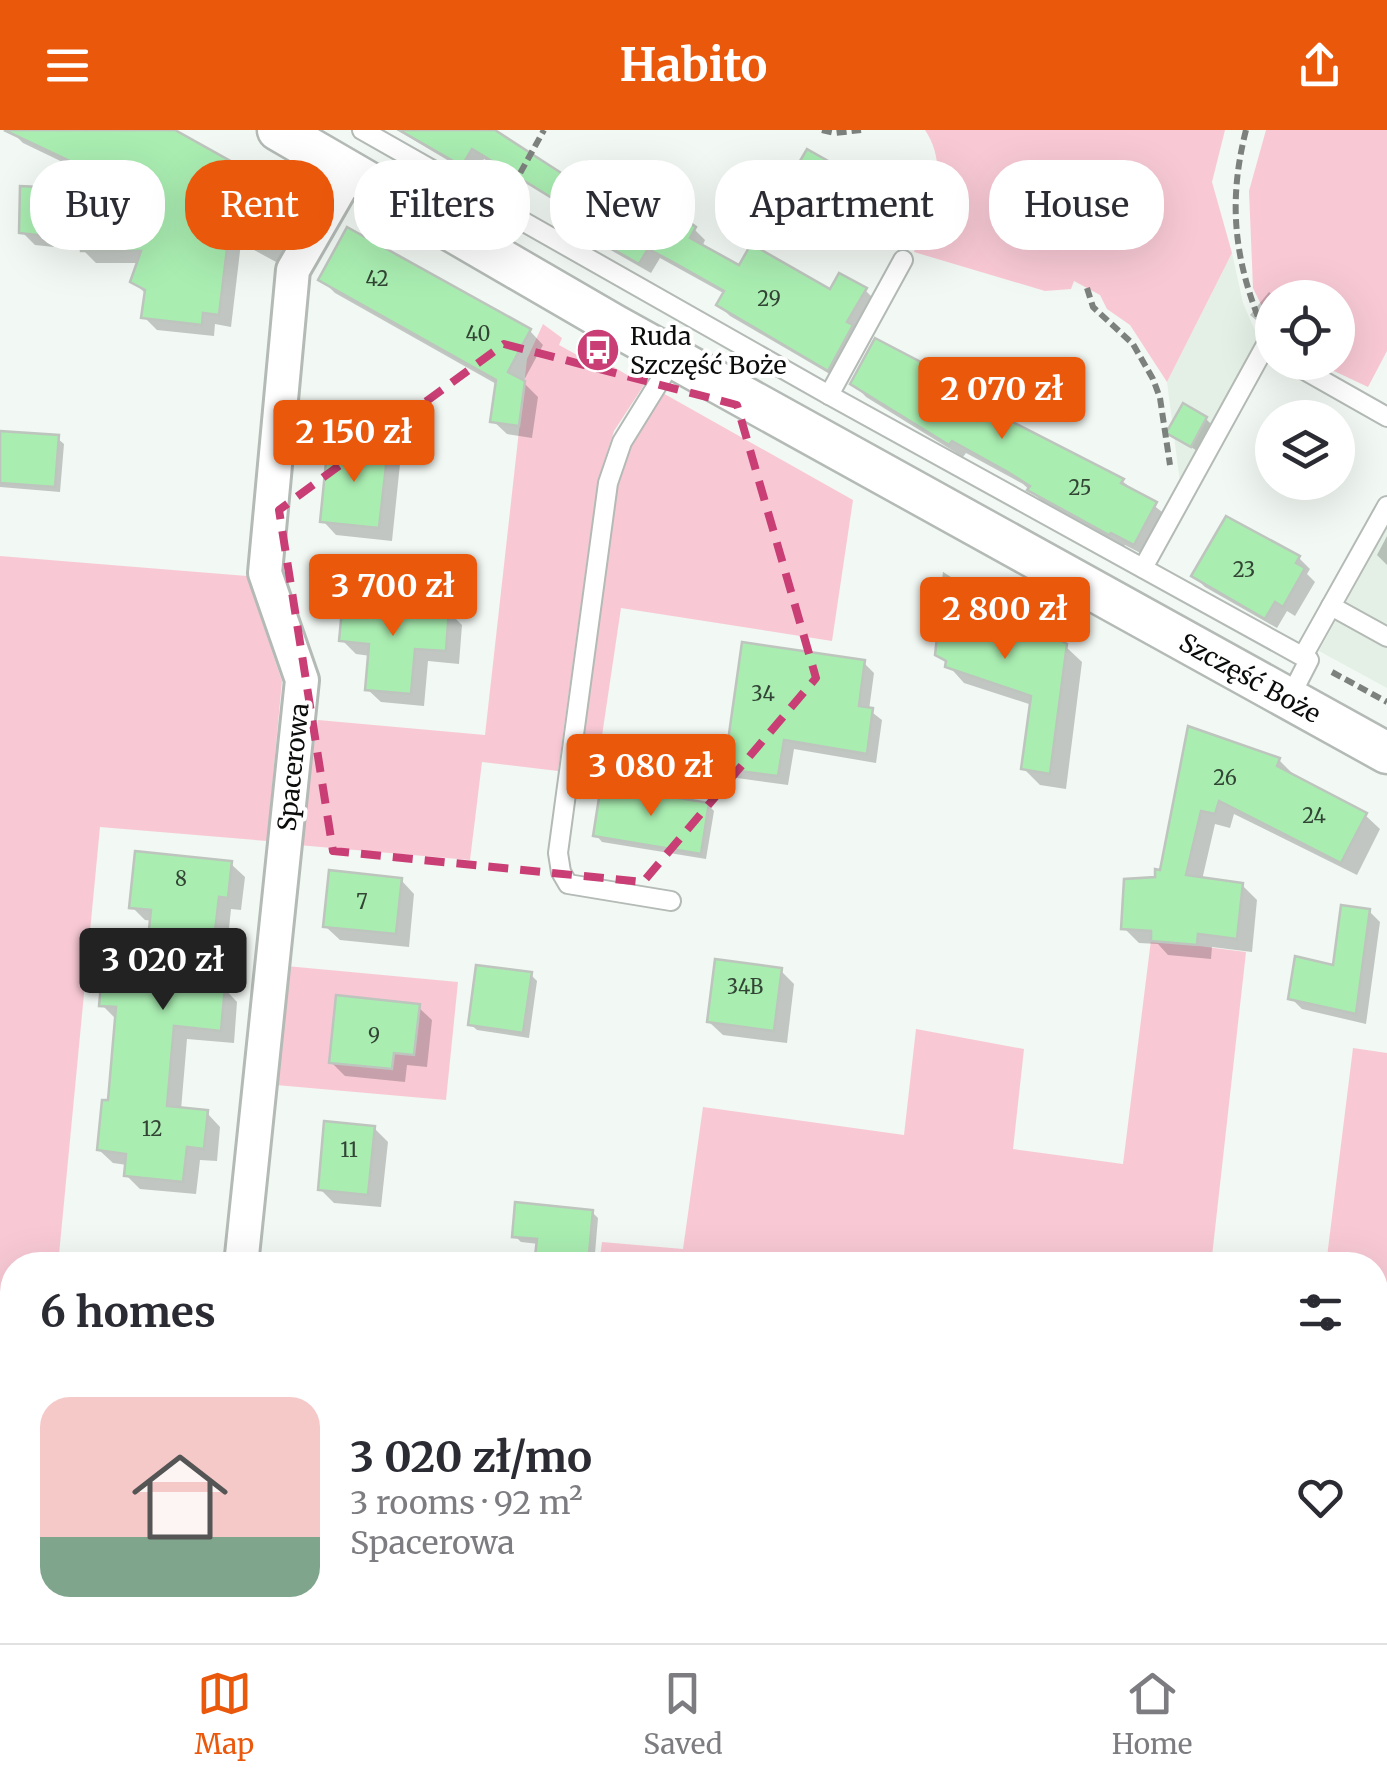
<!DOCTYPE html>
<html lang="en">
<head>
<meta charset="utf-8">
<style>
  body { margin:0; font-family:Merriweather,serif; background:#f7f7f7; color:#2b2b33; height:100vh; display:flex; flex-direction:column; font-size:38px; white-space:nowrap }
  * { box-sizing:border-box; margin:0 }
  p { font-size:32px; color:#7c7c81 }
  .icon { flex:none; width:55px; height:55px; fill:none; stroke:currentColor; stroke-width:2; stroke-linecap:round; stroke-linejoin:round }
  .map { position:relative; flex:1; overflow:hidden }
  .details { position:absolute; left:0px; top:1122px; width:1388px; height:392px; display:flex; flex-direction:column; background:#fff; border-radius:40px 40px 0 0; box-shadow:0 10px 40px #0002 }
  .details>* { flex:none }
  .hud { position:absolute; left:30px; top:30px; width:1328px; height:90px; display:flex; gap:20px }
  .buttons { position:absolute; left:1255px; top:150px; display:grid; gap:20px }
  .buttons a { display:grid; place-items:center; width:100px; height:100px; border-radius:50%; background:#fff; box-shadow:0 10px 40px #0002; font-size:50px }
  .price { position:absolute; translate:-50% -85px; padding:0 22px; border-radius:10px; background:#ea580c; color:#fff; font-size:32px; line-height:65px; filter:drop-shadow(0 2px 5px #0008) }
  .price::after { content:''; position:absolute; left:50%; top:60px; width:30px; height:22px; margin-left:-15px; background:inherit; clip-path:polygon(0 0,100% 0,50% 100%) }
  .price.active { background:#222; color:#fff }
  ul { padding:0; list-style:none }
  li { display:flex; align-items:center; gap:30px; height:250px; padding:0 40px }
  li+li { border-top:2px solid #e1e1e2 }
  li span { display:grid; place-items:center; flex:none; width:280px; height:200px; border-radius:30px; color:#555 }
  li>.icon { margin-inline-start:auto }
  span .icon { width:120px; height:120px; fill:#fffc; stroke-width:1 }
  li b { font-size:42px }
  h2 { display:flex; justify-content:space-between; align-items:center; height:120px; padding:0 40px; font-size:42px }
  .tag { padding:0 35px; border-radius:40px; background:#fff; box-shadow:0 10px 40px #0002; font-size:35px; line-height:90px }
  .tag.active { background:#ea580c; color:#fff }
  header { display:flex; justify-content:space-between; align-items:center; height:130px; padding:0 40px; background:#ea580c; color:#fff; font-size:45px; font-weight:700 }
  .tabs { display:flex; justify-content:space-around; align-items:center; height:140px; border-top:2px solid #e1e1e2; background:#fff; font-size:28px; color:#7c7c81 }
  .tabs a { display:grid; justify-items:center; gap:5px }
  .tabs .active { color:#ea580c }
  .map>svg:first-child { display:block }
  .built { fill:#e4f0e5 }
  .green { fill:#f8c9d5 }
  .shadow { fill:#0003 }
  .building { fill:#a9edb1; stroke:#bec4be; stroke-width:2.5 }
  .lines { fill:none; stroke-linecap:round; stroke-linejoin:round }
  .service-casing { stroke:#b4bab5; stroke-width:22 }
  .minor-casing { stroke:#b4bab5; stroke-width:38 }
  .tertiary-casing { stroke:#b4bab5; stroke-width:45 }
  .path { stroke:#7d817d; stroke-width:6; stroke-dasharray:10 5; stroke-linecap:butt }
  .service { stroke:#fff; stroke-width:18 }
  .minor { stroke:#fff; stroke-width:32 }
  .tertiary { stroke:#fff; stroke-width:40 }
  .marked { fill:none; stroke:#c93e74; stroke-width:8; stroke-dasharray:20 12; stroke-linejoin:round }
  .labels { text-anchor:middle; stroke-width:8; stroke-linejoin:round; paint-order:stroke }
  .number-label { font-size:20px; fill:#324534 }
  .poi-label { font-size:25px; fill:#0b0d0b; stroke:#fff; text-anchor:start }
  .street-label { font-size:25px; fill:#0b0d0b; stroke:#fff }
</style>
</head>
<body>
<header><svg class="icon" aria-label="menu" viewBox="0 0 24 24"><path d="M4 6h16M4 12h16M4 18h16"/></svg>Habito<svg class="icon" aria-label="share" viewBox="0 0 24 24"><path d="M12 15V3M7 8l5-5 5 5M5 13v7h14v-7"/></svg></header>
<div class="map">
<svg width="1387" height="1513" viewBox="0 0 1387 1513">
  <rect width="100%" height="100%" fill="#f2f8f3"/>
  <g class="built">
    <polygon points="1232,123 1243,173 1259,210 1181,360 1167,252"/>
    <polygon points="1387,398 1387,558 1319,521"/>
    <polygon points="1084,1503 1181,1503 1180,1513 1083,1513"/>
  </g>
  <g class="green">
    <path d="M925,0H1225L1212,52L1232,123L1167,252L1130,195L1107,179L1100,165L1074,151L1071,159L1045,161L914,122C928,82 952,40 925,0Z"/>
    <polygon points="1266,0 1387,0 1387,221 1368,257 1317,233 1338,232 1338,168 1272,168 1272,197 1253,158 1249,61"/>
    <polygon points="543,194 562,208 559,215 588,231 592,224 644,255 614,301 598,350 558,641 482,632 470,730 298,715 318,590 485,605 527,229"/>
    <polygon points="661,262 853,370 832,511 621,478 596,646 578,643 616,353 623,328"/>
    <polygon points="0,426 247,446 282,551 267,711 100,697 58,1135 12,1135 12,1502 46,1503 40,1513 0,1513 0,1339 4,1318 0,1311"/>
    <polygon points="1151,810 1246,822 1211,1135 599,1135 602,1112 683,1119 703,977 904,1005 916,899 1024,919 1013,1019 1123,1034"/>
    <polygon points="286,836 458,852 446,970 276,955"/>
    <polygon points="1353,918 1387,923 1387,1513 1303,1513 1294,1503 1375,1502 1375,1135 1326,1135"/>
    <polygon points="767,1502 1084,1502 1084,1503 1083,1513 766,1513"/>
  </g>
  <g class="shadow">
    <polygon points="10,0 174,0 294,69 306,82 278,133 241,113 231,197 215,194 214,206 157,200 144,187 147,165 133,151 139,133 96,133 83,120 35,115 22,102 127,63 23,13"/>
    <polygon points="397,0 490,0 525,26 514,47 484,29 474,46"/>
    <polygon points="842,42 856,56 834,93 800,74 786,60"/>
    <polygon points="559,86 694,99 705,110 702,117 740,139 831,163 865,160 876,171 840,250 730,186 719,175 725,164 660,128 651,143 570,97"/>
    <polygon points="322,150 530,201 543,215 523,252 538,267 532,308 507,304 493,291 498,255 335,163"/>
    <polygon points="1269,162 1277,168 1272,168 1272,203 1250,185"/>
    <polygon points="853,253 956,253 965,262 1000,282 1014,295 1122,351 1170,388 1148,427 1125,415 1123,417 1044,373 1023,354 966,323 963,327 866,267"/>
    <polygon points="1206,289 1212,295 1197,321 1169,302"/>
    <polygon points="0,304 57,308 64,314 60,362 0,357"/>
    <polygon points="387,320 400,334 392,411 336,405 323,391"/>
    <polygon points="1387,406 1387,435 1377,425"/>
    <polygon points="1299,428 1310,439 1307,444 1315,452 1295,486 1287,481 1277,498 1205,457 1194,446"/>
    <polygon points="448,481 462,495 459,534 428,531 424,576 381,572 367,559 371,526 356,524 342,510"/>
    <polygon points="1002,485 1065,516 1082,532 1066,659 1040,655 1024,639 1032,575 964,553 938,524"/>
    <polygon points="864,533 874,543 869,580 882,590 876,633 794,619 788,655 737,648 727,638"/>
    <polygon points="1190,599 1279,630 1294,645 1365,685 1380,699 1357,745 1234,684 1230,698 1215,694 1202,750 1242,755 1257,770 1252,822 1212,817 1211,829 1168,825 1158,814 1139,813 1124,798 1162,742"/>
    <polygon points="708,675 714,681 706,729 602,712 596,705"/>
    <polygon points="231,734 245,747 241,780 231,779 223,857 237,872 234,913 187,909 181,980 207,983 220,997 217,1031 200,1030 196,1064 140,1059 126,1045 127,1035 113,1033 99,1020 110,973 115,888 102,875 146,851 153,791 145,790 132,777"/>
    <polygon points="401,750 414,764 409,817 340,810 326,797"/>
    <polygon points="1369,781 1380,792 1366,894 1302,879 1291,868 1336,838"/>
    <polygon points="780,840 794,854 787,913 723,905 709,892"/>
    <polygon points="531,845 537,851 529,908 477,900 470,894"/>
    <polygon points="418,877 432,890 427,937 407,935 405,952 345,946 331,932"/>
    <polygon points="374,998 388,1012 381,1077 334,1073 320,1059"/>
    <polygon points="592,1082 598,1088 594,1135 537,1135 539,1114 521,1112 515,1106"/>
    <polygon points="115,1502 163,1502 163,1509"/>
    <polygon points="271,1502 327,1502 326,1512 277,1508"/>
  </g>
  <g class="building">
    <polygon points="4,0 175,0 295,67 265,122 229,102 219,185 203,183 202,195 141,188 145,160 130,152 141,121 81,121 80,110 19,103 20,56 133,61"/>
    <polygon points="399,0 495,0 566,46 552,68 472,19 462,36"/>
    <polygon points="807,19 844,40 820,81 783,60"/>
    <polygon points="587,32 608,44 611,38 696,97 690,108 739,135 751,114 830,159 839,143 867,158 847,192 853,195 828,241 716,175 724,161 671,131 648,119 639,134 556,87"/>
    <polygon points="347,97 531,199 508,242 525,251 519,296 490,292 496,250 318,150"/>
    <polygon points="875,208 957,251 955,254 1002,280 999,285 1124,349 1121,353 1157,372 1134,415 1111,403 1109,405 1027,360 1030,356 1006,341 952,311 949,315 850,254"/>
    <polygon points="1183,273 1207,287 1191,317 1166,303"/>
    <polygon points="0,301 59,305 55,357 0,353"/>
    <polygon points="328,312 388,318 379,398 320,392"/>
    <polygon points="1226,386 1300,426 1296,433 1305,438 1283,477 1275,472 1265,489 1191,446"/>
    <polygon points="944,444 1001,481 1002,478 1067,514 1050,644 1021,639 1031,566 945,537 946,531 935,525"/>
    <polygon points="343,469 449,479 446,521 415,519 411,564 365,560 369,514 339,511"/>
    <polygon points="742,512 865,530 859,576 873,578 867,624 784,610 778,646 724,639"/>
    <polygon points="1188,596 1280,628 1277,636 1367,683 1341,733 1219,671 1215,684 1201,681 1186,745 1243,753 1237,809 1198,804 1197,815 1151,811 1151,801 1121,799 1124,749 1155,747 1155,739 1160,740"/>
    <polygon points="601,655 709,673 701,724 593,706"/>
    <polygon points="135,721 232,731 228,768 219,767 209,854 225,856 221,901 174,896 167,976 208,980 204,1019 187,1017 183,1052 124,1046 126,1024 97,1020 102,970 108,970 116,877 99,876 102,844 144,848 151,780 129,778"/>
    <polygon points="329,740 402,748 396,804 323,797"/>
    <polygon points="1341,775 1370,779 1356,884 1288,869 1295,826 1333,835"/>
    <polygon points="715,829 782,838 774,901 707,892"/>
    <polygon points="476,835 532,842 523,903 468,895"/>
    <polygon points="336,865 420,874 414,925 394,923 392,939 329,933"/>
    <polygon points="324,991 375,996 368,1065 318,1060"/>
    <polygon points="515,1072 593,1080 588,1135 534,1135 537,1109 512,1107"/>
  </g>
  <g class="lines">
    <g class="service-casing">
      <g id="service">
        <polyline points="362,0 829,265 1309,530 1289,569"/>
        <polyline points="1290,232 1387,287"/>
        <polyline points="829,265 903,130"/>
        <polyline points="1143,438 1268,211 1272,216"/>
        <polyline points="1331,476 1387,507"/>
        <polyline points="1303,526 1387,376"/>
        <polyline points="671,771 568,754 561,742 558,723 608,353 622,312 674,228"/>
      </g>
    </g>
    <g class="minor-casing">
      <g id="minor">
        <polyline points="241,1135 302,550 265,443 293,140 350,41"/>
        <polyline points="205,1513 206,1502"/>
      </g>
    </g>
    <g class="tertiary-casing">
      <polyline id="tertiary" points="278,0 614,195 1387,623"/>
    </g>
    <g class="path">
      <polyline points="822,0 835,3 861,0"/>
      <path d="M1246,0C1229,67 1233,122 1258,187"/>
      <polyline points="513,56 544,0"/>
      <polyline points="1087,158 1093,177 1133,214 1153,249 1160,268 1170,335"/>
      <polyline points="1332,542 1387,572"/>
    </g>
    <use href="#service" class="service"/>
    <use href="#minor" class="minor"/>
    <use href="#tertiary" class="tertiary"/>
  </g>
  <path class="marked" d="M504,214L737,275L816,548L643,752L333,721L279,380Z"/>
  <defs>
    <g id="bus-disc" transform="scale(2.25)"><circle r="9.5" fill="#c93e74" stroke="#fff"/><path d="M-5-6H5V4H4V6H2V4H-2V6H-4V4H-5ZM-3.5-4V0h7V-4ZM-3.5 1.2v1.5H-2V1.2ZM2 1.2v1.5H3.5V1.2Z" fill="#fff"/></g>
  </defs>
  <g fill-rule="evenodd">
    <use href="#bus-disc" x="598" y="220"/>
  </g>
  <g class="labels">
    <g class="number-label">
      <text x="377" y="156">42</text>
      <text x="769" y="176">29</text>
      <text x="478" y="211">40</text>
      <text x="1080" y="365">25</text>
      <text x="1244" y="447">23</text>
      <text x="763" y="571">34</text>
      <text x="1225" y="655">26</text>
      <text x="1314" y="693">24</text>
      <text x="181" y="756">8</text>
      <text x="362" y="779">7</text>
      <text x="745" y="864">34B</text>
      <text x="374" y="913">9</text>
      <text x="152" y="1006">12</text>
      <text x="349" y="1027">11</text>
    </g>
    <g class="poi-label">
      <text x="630" y="215">Ruda<tspan x="630" dy="29">Szczęść Boże</tspan></text>
    </g>
    <g class="street-label">
      <text transform="translate(1250 548) rotate(29)" y="9">Szczęść Boże</text>
      <text transform="translate(293 637) rotate(-84)" y="9">Spacerowa</text>
    </g>
  </g>
</svg>
<div class="buttons">
<a><svg class="icon" aria-label="locate" viewBox="0 0 24 24"><circle cx="12" cy="12" r="6"/><path d="M12 2v4M12 18v4M2 12h4M18 12h4"/></svg></a>
<a><svg class="icon" aria-label="layers" viewBox="0 0 24 24"><path d="M12 4l9 5-9 5-9-5zM3 14l9 5 9-5"/></svg></a>
</div>
<b class="price" style="left:1002px;top:312px">2 070 zł</b>
<b class="price" style="left:354px;top:355px">2 150 zł</b>
<b class="price" style="left:393px;top:509px">3 700 zł</b>
<b class="price" style="left:1005px;top:532px">2 800 zł</b>
<b class="price" style="left:651px;top:689px">3 080 zł</b>
<b class="price active" style="left:163px;top:883px">3 020 zł</b>
<div class="hud">
<a class="tag">Buy</a>
<a class="tag active">Rent</a>
<a class="tag">Filters</a>
<a class="tag">New</a>
<a class="tag">Apartment</a>
<a class="tag">House</a>
</div>
<section class="details">
<h2>6 homes<svg class="icon" aria-label="filters" viewBox="0 0 24 24"><path d="M4 7h16M4 17h16"/><circle cx="9" cy="7" r="2"/><circle cx="15" cy="17" r="2"/></svg></h2>
<ul>
<li><span style="background:linear-gradient(#f6c9c9 70%,#7fa58c 0)"><svg class="icon" aria-label="home" viewBox="0 0 24 24"><path d="M3 11l9-7 9 7M6 9v11h12V9"/></svg></span><div><b>3 020 zł/mo</b><p>3 rooms · 92 m²</p><p>Spacerowa</p></div><svg class="icon" aria-label="heart" viewBox="0 0 24 24"><path d="M12 20l-8-8c-3-5 5-10 8-4 3-6 11-1 8 4z"/></svg></li>
</ul>
</section>
</div>
<nav class="tabs">
<a class="active"><svg class="icon" aria-label="map" viewBox="0 0 24 24"><path d="M3 6l6-2 6 2 6-2v14l-6 2-6-2-6 2zM9 4v14M15 6v14"/></svg>Map</a>
<a><svg class="icon" aria-label="saved" viewBox="0 0 24 24"><path d="M7 4h10v16l-5-4-5 4z"/></svg>Saved</a>
<a><svg class="icon" aria-label="home" viewBox="0 0 24 24"><path d="M3 11l9-7 9 7M6 9v11h12V9"/></svg>Home</a>
</nav>
</body>
</html>
